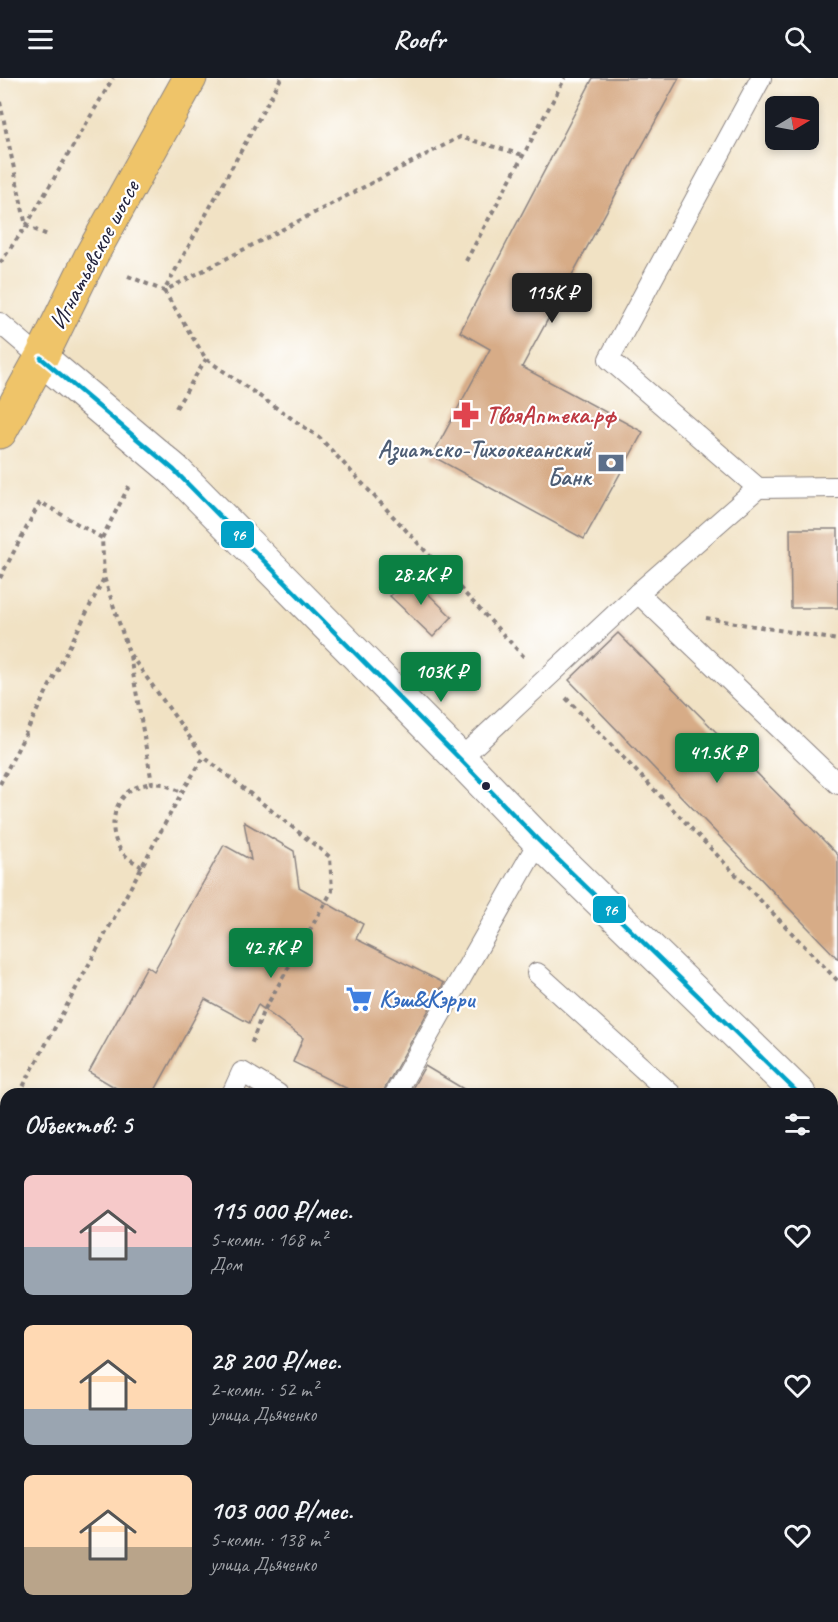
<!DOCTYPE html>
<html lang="ru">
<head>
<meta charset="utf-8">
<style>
  body { margin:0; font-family:Caveat,sans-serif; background:#242831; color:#f1f3f6; height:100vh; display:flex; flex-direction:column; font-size:22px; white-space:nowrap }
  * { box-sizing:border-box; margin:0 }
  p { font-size:20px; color:#9ea1a6 }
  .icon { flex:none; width:33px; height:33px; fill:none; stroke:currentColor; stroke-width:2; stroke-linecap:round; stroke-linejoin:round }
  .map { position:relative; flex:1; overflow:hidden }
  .drawer { position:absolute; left:0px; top:1010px; width:838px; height:536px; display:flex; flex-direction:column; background:#171b24; border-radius:18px 18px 0 0; box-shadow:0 3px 9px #0003 }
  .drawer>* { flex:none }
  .needle { width:39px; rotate:80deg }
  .tools { position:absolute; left:765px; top:18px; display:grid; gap:12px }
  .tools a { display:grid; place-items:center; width:54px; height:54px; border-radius:9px; background:#171b24; box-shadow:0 3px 9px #0003; font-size:30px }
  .price { position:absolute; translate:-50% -51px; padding:0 14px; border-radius:6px; background:#0b8043; color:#fff; font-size:20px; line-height:39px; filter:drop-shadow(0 2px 3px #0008) }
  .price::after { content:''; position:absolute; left:50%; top:36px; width:18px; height:14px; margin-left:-9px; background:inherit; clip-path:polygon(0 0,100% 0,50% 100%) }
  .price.on { background:#222; color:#fff }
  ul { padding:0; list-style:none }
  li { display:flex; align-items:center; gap:18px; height:150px; padding:0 24px }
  li span { display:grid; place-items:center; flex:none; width:168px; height:120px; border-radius:9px; color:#555 }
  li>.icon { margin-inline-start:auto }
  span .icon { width:72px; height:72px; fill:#fffc; stroke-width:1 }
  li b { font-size:26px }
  h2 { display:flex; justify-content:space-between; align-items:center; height:72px; padding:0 24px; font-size:26px }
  header { display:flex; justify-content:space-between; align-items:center; height:78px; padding:0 24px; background:#171b24; font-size:27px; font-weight:800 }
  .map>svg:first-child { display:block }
  .forest { fill:#7abc7e; stroke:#4e6f5c; stroke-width:1.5 }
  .building { fill:#d7ac87 }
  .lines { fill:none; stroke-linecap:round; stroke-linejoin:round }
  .service-casing { stroke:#8a8280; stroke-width:22 }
  .minor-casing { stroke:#8a8280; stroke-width:35 }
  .primary-casing { stroke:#8a8280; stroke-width:35 }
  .path { stroke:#8a8280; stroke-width:4; stroke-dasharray:4.5 4.5; stroke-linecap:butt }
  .service { stroke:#fff; stroke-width:20 }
  .minor { stroke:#fff; stroke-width:33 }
  .primary { stroke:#efc469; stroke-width:33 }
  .bus-1-casing { stroke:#fff; stroke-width:9 }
  .bus-1 { stroke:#02a2c7; stroke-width:4.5 }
  .bus-dot { fill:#22223b; stroke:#fff; stroke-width:2 }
  .labels { text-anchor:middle; stroke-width:4.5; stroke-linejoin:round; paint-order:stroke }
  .street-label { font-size:24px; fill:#22223b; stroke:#fff }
  .health-label { font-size:24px; font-weight:bold; fill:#be3a42; stroke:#fff; text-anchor:start }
  .service-label { font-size:24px; font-weight:bold; fill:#4e5e75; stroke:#fff; text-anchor:end }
  .shop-label { font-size:24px; font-weight:bold; fill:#366cbe; stroke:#fff; text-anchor:start }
  .line-badge { stroke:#fff; stroke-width:2 }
  .badge-label { font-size:16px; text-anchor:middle; font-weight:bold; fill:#fff }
</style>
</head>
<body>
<header><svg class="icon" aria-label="menu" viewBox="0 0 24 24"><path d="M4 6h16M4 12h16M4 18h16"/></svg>Roofr<svg class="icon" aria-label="search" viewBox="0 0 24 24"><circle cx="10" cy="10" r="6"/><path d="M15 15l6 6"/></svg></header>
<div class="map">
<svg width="838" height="1544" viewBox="0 0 838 1544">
  <rect width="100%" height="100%" fill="#fff"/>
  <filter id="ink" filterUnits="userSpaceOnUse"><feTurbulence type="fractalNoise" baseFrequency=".0167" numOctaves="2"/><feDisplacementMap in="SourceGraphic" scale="12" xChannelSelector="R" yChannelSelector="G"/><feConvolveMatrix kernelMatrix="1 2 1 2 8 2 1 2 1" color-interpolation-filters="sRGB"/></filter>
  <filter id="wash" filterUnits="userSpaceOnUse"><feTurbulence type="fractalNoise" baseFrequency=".008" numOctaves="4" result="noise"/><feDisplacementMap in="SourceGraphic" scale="24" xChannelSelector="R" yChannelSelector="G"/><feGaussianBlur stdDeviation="1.35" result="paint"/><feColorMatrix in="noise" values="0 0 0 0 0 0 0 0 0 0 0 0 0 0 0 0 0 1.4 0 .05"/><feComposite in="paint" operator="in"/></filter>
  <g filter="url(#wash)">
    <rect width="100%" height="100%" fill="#f1e2c4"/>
    <polygon class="forest" points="832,1048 838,1054 838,1437 832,1433"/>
    <g id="blocks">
      <g class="building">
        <polygon points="593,0 679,0 522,289 643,354 584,461 432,378 490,271 460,254"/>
        <polygon points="790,451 838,451 838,530 791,530"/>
        <polygon points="410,498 452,539 433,559 390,518"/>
        <polygon points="618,555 838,777 838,881 569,602"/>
        <polygon points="244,744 294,773 299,809 363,846 356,861 444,905 385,1010 383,1016 358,1016 293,984 303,960 258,927 249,945 205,921 153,1016 126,1016 89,994 147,888 154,893 224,767 251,782"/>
        <polygon points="425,988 472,1016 409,1016"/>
      </g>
    </g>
  </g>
  <g filter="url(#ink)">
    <use href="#blocks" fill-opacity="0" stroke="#8a8280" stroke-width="1.5"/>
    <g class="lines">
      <g class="service-casing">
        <g id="service">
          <polyline points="0,245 41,280"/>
          <polyline points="758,410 609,281 761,0"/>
          <polyline points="638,515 838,706"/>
          <polyline points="460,681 638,515 758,410 838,409"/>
          <polyline points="537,895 671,1016"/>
          <polyline points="232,1016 242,994 278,1016"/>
          <polyline points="395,1016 539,763"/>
          <polyline points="0,1508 6,1498"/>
          <polyline points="731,1539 738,1544"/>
          <polyline points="264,1544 266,1539"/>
          <polyline points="443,1544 446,1539"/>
        </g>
      </g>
      <g class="minor-casing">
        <g id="minor">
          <polyline points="41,280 174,392 460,681 539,763 799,1016"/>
          <polyline points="832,1048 838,1054"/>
        </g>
      </g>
      <g class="primary-casing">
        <polyline id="primary" points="0,354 41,280 91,178 190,0"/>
      </g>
      <g class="path">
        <polyline points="281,0 164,213 206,281 320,360 526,581"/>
        <polyline points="0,24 26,148 50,158"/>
        <polyline points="466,183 565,0"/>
        <polyline points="0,185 26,148 113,0"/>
        <polyline points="128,198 164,213 460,59 523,77"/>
        <polyline points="176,330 206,281"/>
        <polyline points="102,460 129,408"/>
        <polyline points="0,500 40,424 102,460 104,499 129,575 204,679"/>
        <polyline points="706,540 838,562"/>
        <polyline points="130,578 152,705 163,706 182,714"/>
        <polyline points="566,620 838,903"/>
        <polyline points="0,706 104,500"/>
        <path d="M142,789C134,784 125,779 120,771C108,753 113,726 129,713C136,708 144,707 152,705"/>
        <polyline points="19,1016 182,714 204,679 330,779 332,813 262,936 251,967"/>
        <polyline points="0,1051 6,1040"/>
        <polyline points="0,1108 6,1111"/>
        <polyline points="832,1195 838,1200"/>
      </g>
      <use href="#service" class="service"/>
      <use href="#minor" class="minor"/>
      <use href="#primary" class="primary"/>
      <g class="bus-1-casing">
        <polyline id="bus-1" points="41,280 174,392 460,681 539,763 799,1016"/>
      </g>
      <use href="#bus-1" class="bus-1"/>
    </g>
  </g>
  <defs>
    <g id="pharmacy-bare" transform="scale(2.07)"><path d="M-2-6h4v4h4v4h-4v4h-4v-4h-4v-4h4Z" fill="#e0444e" stroke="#fff" stroke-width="2.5" paint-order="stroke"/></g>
    <g id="bank-bare" transform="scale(2.07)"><path d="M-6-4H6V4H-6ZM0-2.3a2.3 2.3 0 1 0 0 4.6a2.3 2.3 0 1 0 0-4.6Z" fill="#5c6f8a" stroke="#fff" stroke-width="2.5" paint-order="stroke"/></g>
    <g id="supermarket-bare" transform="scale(2.07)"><path d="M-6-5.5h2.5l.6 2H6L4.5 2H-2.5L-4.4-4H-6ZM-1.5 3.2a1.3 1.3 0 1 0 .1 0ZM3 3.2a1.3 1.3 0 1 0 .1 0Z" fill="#3f7fe0" stroke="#fff" stroke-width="2.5" paint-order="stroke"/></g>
  </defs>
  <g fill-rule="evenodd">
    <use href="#pharmacy-bare" x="466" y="337"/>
    <use href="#bank-bare" x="611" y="385"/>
    <use href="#supermarket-bare" x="359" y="921"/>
  </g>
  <circle class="bus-dot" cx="486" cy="708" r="5"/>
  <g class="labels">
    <g class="street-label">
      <text transform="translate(94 177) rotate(-62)" y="8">Игнатьевское шоссе</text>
    </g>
    <g class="health-label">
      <text x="486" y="345">ТвояАптека.рф</text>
    </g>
    <g class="service-label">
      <text x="591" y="379">Азиатско-Тихоокеанский<tspan x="591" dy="28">Банк</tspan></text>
    </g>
    <g class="shop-label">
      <text x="379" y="929">Кэш&amp;Кэрри</text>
    </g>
  </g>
  <g class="line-badge">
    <rect x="220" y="442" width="35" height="29" rx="6" fill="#02a2c7"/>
    <rect x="592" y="817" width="35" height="29" rx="6" fill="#02a2c7"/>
  </g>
  <g class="badge-label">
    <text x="238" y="462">96</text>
    <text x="610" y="837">96</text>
  </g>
</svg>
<div class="tools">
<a><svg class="needle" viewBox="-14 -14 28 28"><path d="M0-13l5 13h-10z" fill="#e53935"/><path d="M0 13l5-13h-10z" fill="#9ea1a6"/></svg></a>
</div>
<b class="price on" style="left:552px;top:246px">115K ₽</b>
<b class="price" style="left:421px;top:528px">28.2K ₽</b>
<b class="price" style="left:441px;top:625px">103K ₽</b>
<b class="price" style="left:717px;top:706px">41.5K ₽</b>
<b class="price" style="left:271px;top:901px">42.7K ₽</b>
<section class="drawer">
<h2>Объектов: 5<svg class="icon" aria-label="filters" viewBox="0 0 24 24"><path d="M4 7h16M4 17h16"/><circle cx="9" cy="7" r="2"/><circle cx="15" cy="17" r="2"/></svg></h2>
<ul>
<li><span style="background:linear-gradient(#f6c9c9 60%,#9aa5b1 0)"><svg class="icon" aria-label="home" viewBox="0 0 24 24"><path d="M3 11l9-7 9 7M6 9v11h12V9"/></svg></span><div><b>115 000 ₽/мес.</b><p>5-комн. · 168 m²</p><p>Дом</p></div><svg class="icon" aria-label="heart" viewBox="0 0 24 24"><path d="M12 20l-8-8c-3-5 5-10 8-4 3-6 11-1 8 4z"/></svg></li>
<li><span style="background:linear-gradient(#ffd9b3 70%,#9aa5b1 0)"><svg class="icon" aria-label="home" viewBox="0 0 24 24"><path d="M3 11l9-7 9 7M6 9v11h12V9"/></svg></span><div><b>28 200 ₽/мес.</b><p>2-комн. · 52 m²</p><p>улица Дьяченко</p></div><svg class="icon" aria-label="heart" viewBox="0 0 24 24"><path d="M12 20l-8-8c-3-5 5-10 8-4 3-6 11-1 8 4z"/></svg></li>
<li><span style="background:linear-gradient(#ffd9b3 60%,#b9a48a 0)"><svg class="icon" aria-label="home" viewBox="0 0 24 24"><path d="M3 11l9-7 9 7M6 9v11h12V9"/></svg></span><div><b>103 000 ₽/мес.</b><p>5-комн. · 138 m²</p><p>улица Дьяченко</p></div><svg class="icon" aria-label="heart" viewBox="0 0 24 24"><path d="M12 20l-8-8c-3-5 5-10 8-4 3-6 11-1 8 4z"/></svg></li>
</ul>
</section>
</div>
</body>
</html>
